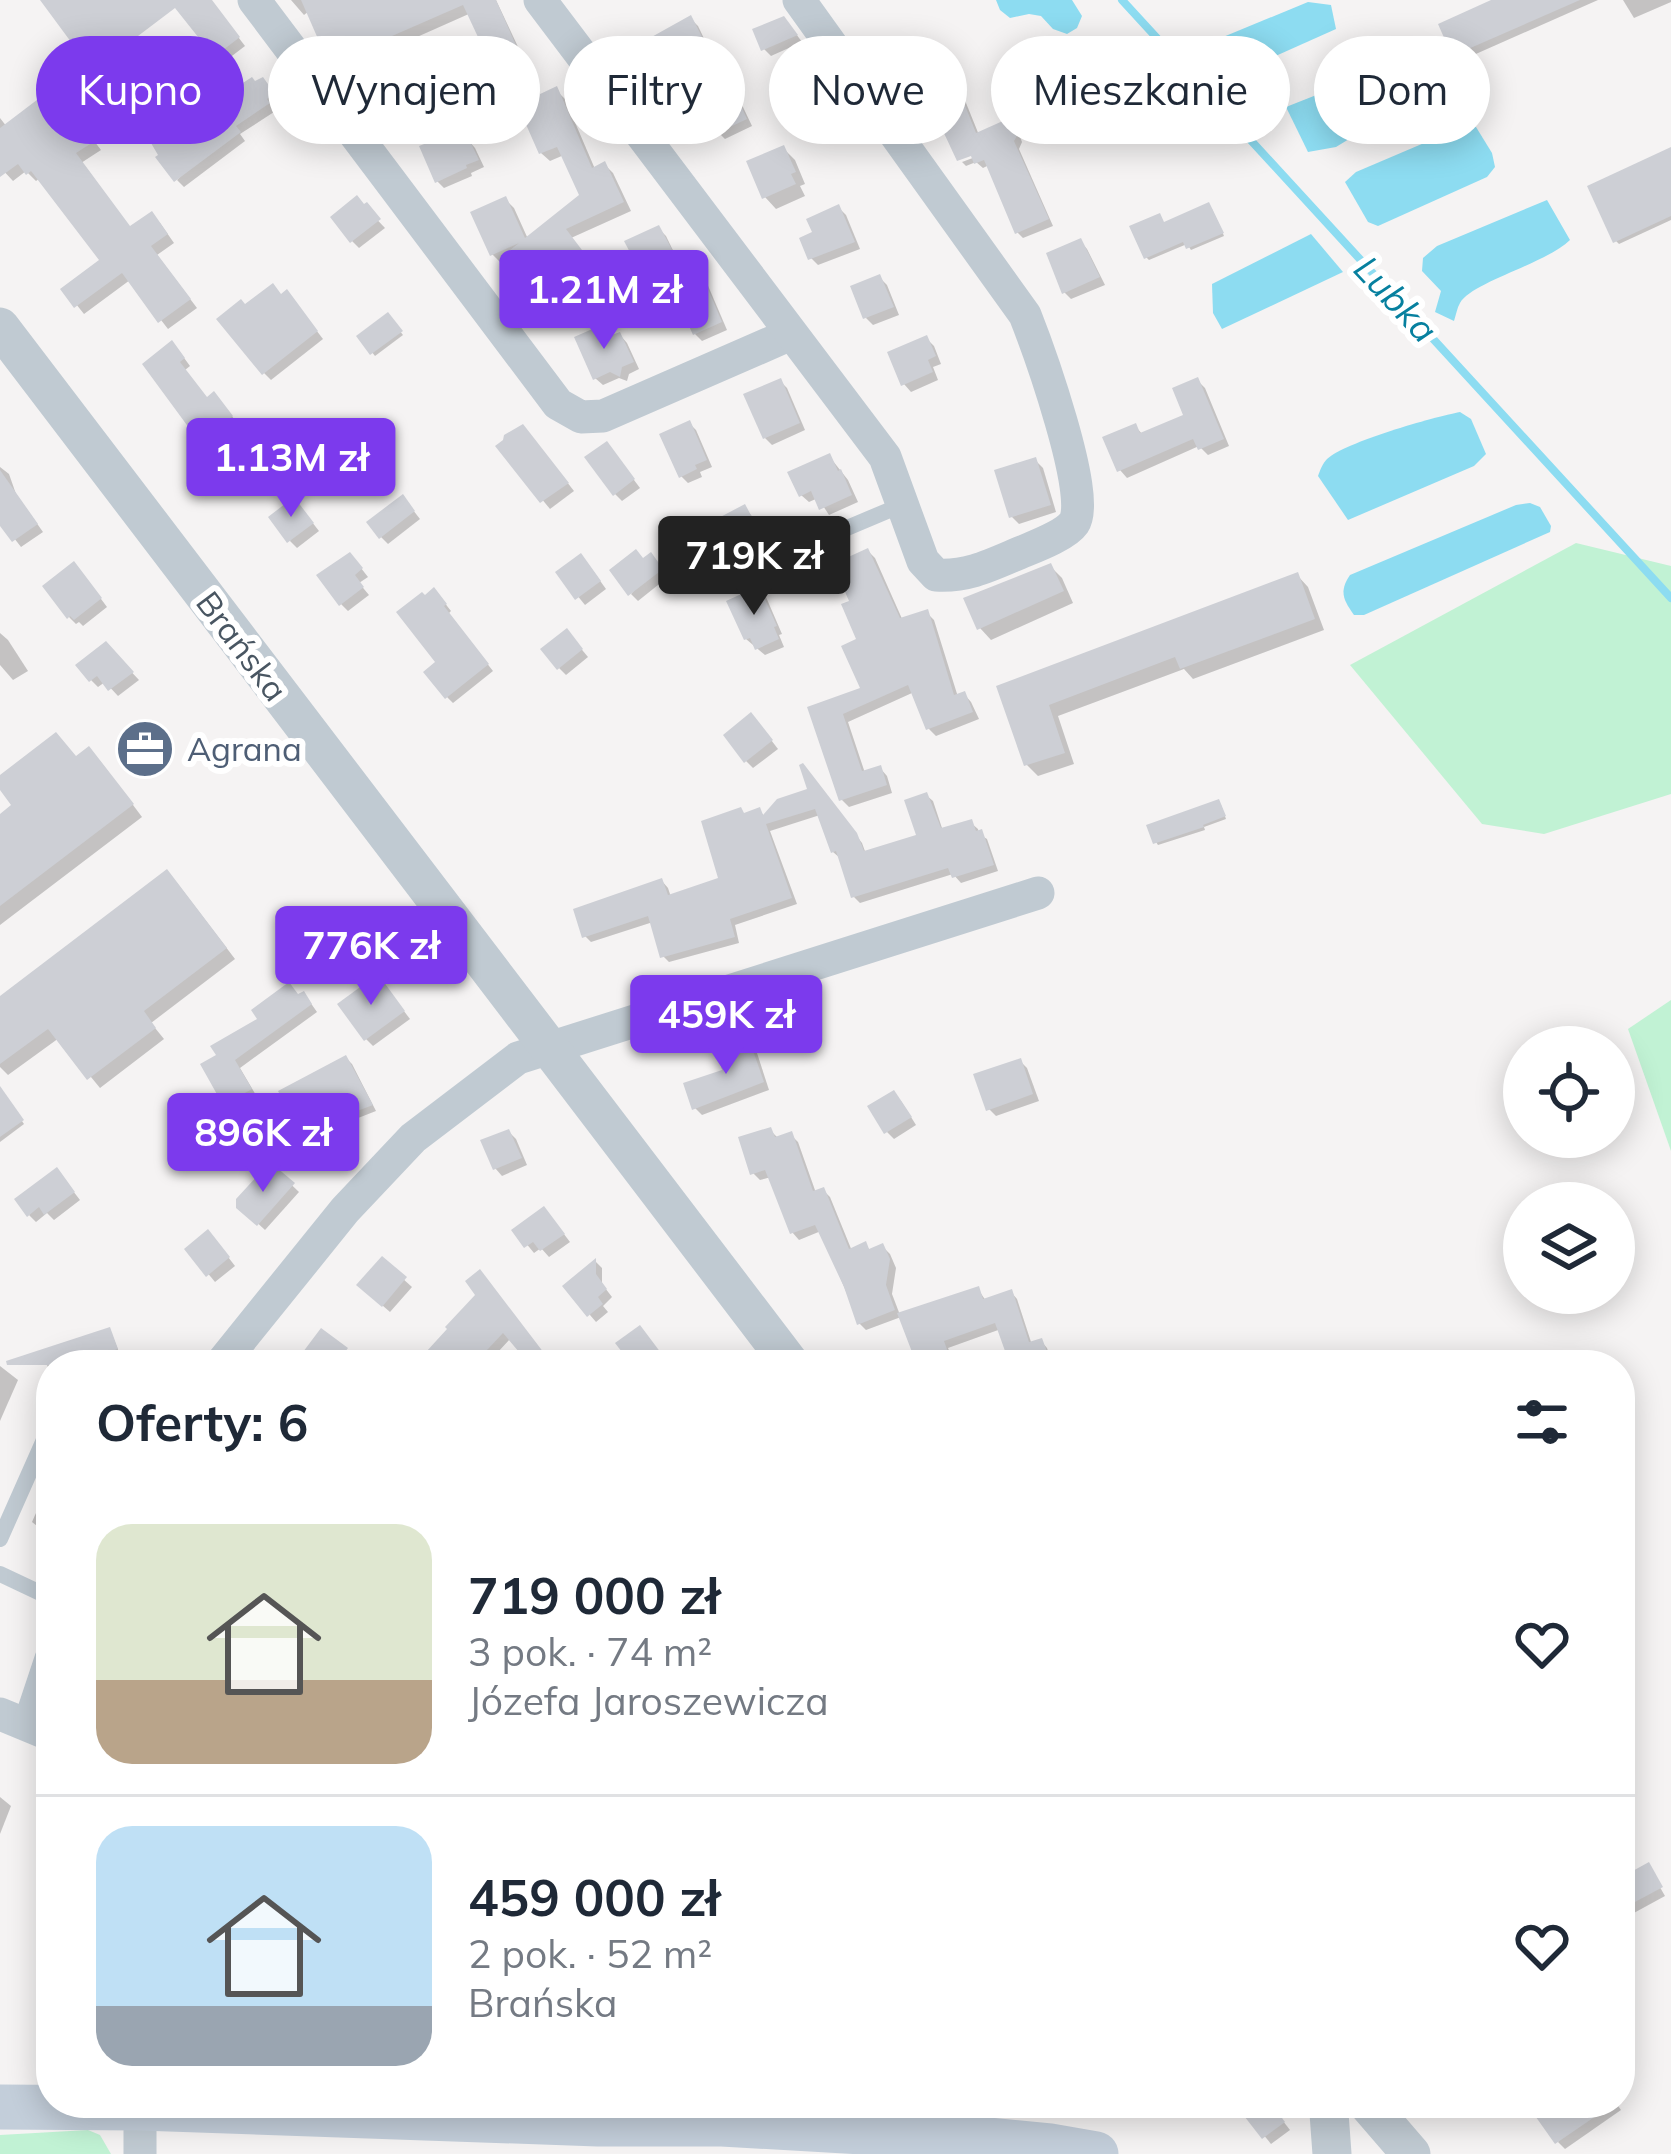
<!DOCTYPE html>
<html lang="pl">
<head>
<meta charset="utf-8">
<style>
  body { margin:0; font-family:Mulish,sans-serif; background:#f2f2f3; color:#1f2937; height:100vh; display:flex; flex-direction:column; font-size:45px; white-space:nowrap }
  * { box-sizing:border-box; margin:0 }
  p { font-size:39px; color:#747a83 }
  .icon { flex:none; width:66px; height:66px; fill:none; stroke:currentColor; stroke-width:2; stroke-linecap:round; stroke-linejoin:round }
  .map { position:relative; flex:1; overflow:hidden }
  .side { position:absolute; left:36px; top:1350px; width:1599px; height:768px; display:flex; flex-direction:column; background:#fff; border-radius:48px; box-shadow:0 6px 30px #0003 }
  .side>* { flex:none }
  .top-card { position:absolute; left:36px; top:36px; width:1599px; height:108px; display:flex; gap:24px }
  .controls { position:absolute; left:1503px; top:1026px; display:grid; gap:24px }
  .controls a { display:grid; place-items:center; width:132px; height:132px; border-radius:50%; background:#fff; box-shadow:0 6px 30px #0003; font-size:60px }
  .price { position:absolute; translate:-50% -102px; padding:0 27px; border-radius:12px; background:#7c3aed; color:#fff; font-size:39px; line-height:78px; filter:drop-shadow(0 3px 6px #0008) }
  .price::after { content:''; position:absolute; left:50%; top:72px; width:36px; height:27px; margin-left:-18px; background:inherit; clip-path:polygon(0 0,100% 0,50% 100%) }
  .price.active { background:#222; color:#fff }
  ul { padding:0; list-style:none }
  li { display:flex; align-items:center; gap:36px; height:300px; padding:0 60px }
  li+li { border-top:3px solid #e0e1e3 }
  li span { display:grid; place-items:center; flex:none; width:336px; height:240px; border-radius:36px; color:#555 }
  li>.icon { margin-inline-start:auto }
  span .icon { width:144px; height:144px; fill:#fffc; stroke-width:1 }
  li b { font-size:51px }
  h2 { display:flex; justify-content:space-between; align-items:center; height:144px; padding:0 60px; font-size:51px }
  .pill { padding:0 42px; border-radius:54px; background:#fff; box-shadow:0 6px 30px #0003; font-size:42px; line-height:108px }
  .pill.active { background:#7c3aed; color:#fff }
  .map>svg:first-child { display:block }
  .green { fill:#c1f2d4 }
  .water { fill:#8ddcf1 }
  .shadow { fill:#0003 }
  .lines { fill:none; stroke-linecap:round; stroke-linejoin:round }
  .stream { stroke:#8ddcf1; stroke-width:8 }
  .building { fill:#cdcfd5 }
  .service { stroke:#c0cad2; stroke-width:16 }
  .minor { stroke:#c0cad2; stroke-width:33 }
  .tertiary { stroke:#c0cad2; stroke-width:39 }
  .secondary { stroke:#c3ceda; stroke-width:45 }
  .labels { text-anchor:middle; stroke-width:12; stroke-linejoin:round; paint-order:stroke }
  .street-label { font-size:33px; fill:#495662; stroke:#fff }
  .service-label { font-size:33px; fill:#4e5e75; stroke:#fff; text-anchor:start }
  .water-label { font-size:36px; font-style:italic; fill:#07809f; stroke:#fff }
</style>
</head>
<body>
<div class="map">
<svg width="1671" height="2154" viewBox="0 0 1671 2154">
  <rect width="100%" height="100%" fill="#f5f3f3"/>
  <g class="green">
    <polygon points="1576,543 1671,566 1671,794 1544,834 1482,824 1350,665"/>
    <polygon points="1671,1000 1671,1151 1628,1029"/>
    <polygon points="88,2130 100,2135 111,2154 0,2154 0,2135"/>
  </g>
  <g class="water">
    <polygon points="996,0 1072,0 1082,16 1077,28 1067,34 1053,29 1041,16 1029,14 1010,18 1000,10"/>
    <polygon points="1308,2 1331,5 1336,29 1231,76 1211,42"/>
    <polygon points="1410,58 1431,89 1336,147 1308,152 1286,107"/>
    <polygon points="1464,126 1476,127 1492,153 1495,167 1487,177 1378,226 1368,222 1345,182 1356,172"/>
    <path d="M1547,200L1570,240C1545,264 1472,282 1460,303C1457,308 1456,315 1454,321L1435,312L1441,291L1422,271L1423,258L1437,246Z"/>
    <polygon points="1311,234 1343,272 1222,329 1213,313 1212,284"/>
    <path d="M1460,412L1471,419L1486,454L1474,466L1348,520L1318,476C1320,470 1323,463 1327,459C1345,442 1434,417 1460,412Z"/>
    <path d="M1530,503L1540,507L1551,526L1550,532L1364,615H1354C1343,600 1339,591 1350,575L1516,505Z"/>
  </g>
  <g class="shadow">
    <polygon points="86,0 110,0 155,59 112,89 59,21"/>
    <polygon points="174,0 210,0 245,46 224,62"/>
    <polygon points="291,0 496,0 541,96 556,90 565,99 595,169 605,165 613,173 631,211 571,238 588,260 571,274 580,295 572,299 578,312 552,325 543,316 516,256 501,263 492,254 505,199 514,208 528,239 583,196 564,155 550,161 541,153 510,89 502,80 471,13 399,45 418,90 411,93 418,109 391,120 372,99 356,64 340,71 332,62 309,11 304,15"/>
    <polygon points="1499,0 1598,0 1460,61 1454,55"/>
    <polygon points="1623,0 1671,0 1671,2 1634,18"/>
    <polygon points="691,19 698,26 724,80 733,86 752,126 725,139 718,132 687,70 679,62 668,67 661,60"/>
    <polygon points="791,27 802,42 771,56 764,49"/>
    <polygon points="269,88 280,102 272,107 274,112 240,134 245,141 184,187 177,180"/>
    <polygon points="836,89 848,106 843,109 850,125 812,141 805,134"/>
    <polygon points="957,91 964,98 979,135 1012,127 1019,134 1022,142 1019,149 1053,226 1023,238 1017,232 989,165 983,168 976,162 966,166 962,162 986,153 959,157"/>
    <polygon points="62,99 101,150 81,163 131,229 160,223 174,243 157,255 197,308 168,329 130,280 84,314 64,289 103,260 40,178 36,181 26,171 13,181 0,167 0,118 7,127"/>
    <polygon points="451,136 459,144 468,140 475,148 484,167 471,173 472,176 444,188 437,181"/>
    <polygon points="783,148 795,160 805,184 800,186 805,196 776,209 765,197"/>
    <polygon points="1671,151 1671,220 1619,244 1616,241"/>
    <polygon points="365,207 385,228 359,248 352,241"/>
    <polygon points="839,208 846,215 860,249 818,265 811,258 816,234"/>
    <polygon points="1212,209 1224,236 1191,250 1187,244 1149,260 1146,257 1164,225"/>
    <polygon points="659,229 666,236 682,269 652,282 645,275"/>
    <polygon points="1080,241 1087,249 1105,285 1071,299 1064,292"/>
    <polygon points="699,274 706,281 727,330 702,341 695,334"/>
    <polygon points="880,278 887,285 899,315 873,325 866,318"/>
    <polygon points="282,297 293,300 323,339 271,380 264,373 245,308"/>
    <polygon points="388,316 403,335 375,356 360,337"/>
    <polygon points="604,327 612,338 620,335 627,343 639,369 629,374 627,381 619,378 603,385 595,378"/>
    <polygon points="927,339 934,346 941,364 933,367 938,380 911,392 904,384"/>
    <polygon points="179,351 190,366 185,370 208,400 221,402 238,424 217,441 208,432 201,437 194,430 146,364"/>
    <polygon points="780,381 787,388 805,430 772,445 765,438"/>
    <polygon points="1198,381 1205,388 1229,446 1208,455 1199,446 1127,478 1120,470 1135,426 1143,435 1187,417"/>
    <polygon points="689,423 696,430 712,467 700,472 702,477 688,483 681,476"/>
    <polygon points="530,435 574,491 550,509 499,447"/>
    <polygon points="613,452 640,488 622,501 615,494"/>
    <polygon points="829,456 848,480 858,502 829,515 818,498 809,502 801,495"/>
    <polygon points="1036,461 1043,468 1056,512 1019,524 1011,516"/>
    <polygon points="0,467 9,474 16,494 43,532 21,547 0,520"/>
    <polygon points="409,505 420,519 388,544 381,537"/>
    <polygon points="301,508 319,531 297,548 290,541"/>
    <polygon points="744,508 751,515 768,545 743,559 733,545 728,548 721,541"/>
    <polygon points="868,551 875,558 903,621 927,613 934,620 958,697 964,694 971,702 979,719 936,736 929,729 912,693 848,722 865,773 880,768 887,776 892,793 849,807 841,799 811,709 864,690 853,602"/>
    <polygon points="357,563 368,577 359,583 369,595 348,611 341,604"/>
    <polygon points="658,563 668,577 638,601 631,594"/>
    <polygon points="588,564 606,589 585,605 559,573"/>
    <polygon points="1050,566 1062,578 1073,603 991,640 980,628"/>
    <polygon points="81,572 107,607 83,626 79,622 76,624 69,617"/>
    <polygon points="1297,575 1308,587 1324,630 1193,679 1184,669 1058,716 1074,764 1038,776 1026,764 1000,688"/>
    <polygon points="758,590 766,597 782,634 779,635 784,647 765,655 746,639"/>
    <polygon points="440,597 451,611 448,614 493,671 453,703 447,697 439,662"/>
    <polygon points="0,633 8,640 28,671 13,680 0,665"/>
    <polygon points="573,639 588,657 566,675 559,668"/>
    <polygon points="106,645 139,680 118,696 105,682 98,687 91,680"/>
    <polygon points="758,723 778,749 753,768 746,761"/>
    <polygon points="77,759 100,761 142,817 0,925 0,818 16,806 0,785 0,778"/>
    <polygon points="809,773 862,843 866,854 920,836 926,795 933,801 943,831 971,823 978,829 979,834 987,839 998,871 961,883 953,874 860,903 854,897 840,858 833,852 820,815 770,831 797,904 735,925 739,943 669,962 663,956 653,922 591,942 585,936 662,881 668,888 671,897 722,880 746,816 760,811 765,817 811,791"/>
    <polygon points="1221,805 1226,819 1204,827 1205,830 1158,845 1156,842"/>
    <polygon points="177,883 235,959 151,1023 164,1039 100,1088 59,1038 8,1075 0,1067 0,1000"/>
    <polygon points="384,985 410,1019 373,1046 366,1039"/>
    <polygon points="299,997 310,1002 317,1012 240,1068 257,1097 232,1110 225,1103 220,1056"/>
    <polygon points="749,1045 757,1053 769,1090 702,1115 695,1108"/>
    <polygon points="346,1058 352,1064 376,1111 353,1120 350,1117 309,1139 303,1133"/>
    <polygon points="1020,1061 1027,1068 1039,1101 996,1116 989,1109"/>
    <polygon points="0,1095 5,1096 24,1124 0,1142"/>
    <polygon points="901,1101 916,1125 894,1139 887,1132"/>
    <polygon points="770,1130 779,1139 791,1135 798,1142 816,1193 823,1190 830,1197 852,1251 865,1245 871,1251 883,1247 890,1254 896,1268 892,1294 900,1315 978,1289 986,1301 1011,1292 1017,1299 1032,1345 1041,1341 1047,1348 1053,1365 1014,1365 1001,1329 948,1348 954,1362 946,1365 920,1365 901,1317 866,1330 859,1323 821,1231 799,1240 792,1232 771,1177 760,1180 753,1173"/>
    <polygon points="509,1132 516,1139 527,1165 502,1176 495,1168"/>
    <polygon points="277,1171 299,1192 265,1230 239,1206"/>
    <polygon points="63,1178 80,1200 54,1220 47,1213 36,1222 29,1215"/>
    <polygon points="551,1217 570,1242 549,1257 541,1248 534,1253 516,1231"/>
    <polygon points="215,1240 235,1266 215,1282 188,1249"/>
    <polygon points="382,1260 412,1287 390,1312 367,1292"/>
    <polygon points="596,1262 602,1268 602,1284 612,1297 603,1306 608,1312 596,1322 590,1315"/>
    <polygon points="487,1280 549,1362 545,1365 531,1365 511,1338 486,1365 443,1365"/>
    <polygon points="110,1330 119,1352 78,1365 51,1365 51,1372 49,1371 43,1352"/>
    <polygon points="321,1332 353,1357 346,1365 296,1365"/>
    <polygon points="646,1336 668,1365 636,1365"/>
    <polygon points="0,1366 18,1380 0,1421"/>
    <polygon points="51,1479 51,1537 32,1522"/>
    <polygon points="0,1797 11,1806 0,1834"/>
    <polygon points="1650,1870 1665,1896 1621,1920 1620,1881"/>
    <polygon points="1250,2103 1269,2103 1290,2130 1271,2144 1243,2109"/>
    <polygon points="1585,2103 1616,2103 1621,2110 1565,2149 1558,2142"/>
  </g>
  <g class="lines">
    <polyline class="stream" points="1122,0 1671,598"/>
  </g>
  <g class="building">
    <polygon points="40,0 212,0 240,37 214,57 175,8 138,36 151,50 102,84"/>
    <polygon points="301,0 496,0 538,95 557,86 592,168 605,161 624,202 566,229 582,250 564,264 574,286 565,290 571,303 541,318 510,250 519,243 490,256 470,212 506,196 525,238 579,195 557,147 539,154 506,79 499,82 463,5 392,36 412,81 404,84 411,100 380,113 374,99 369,101 349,55 329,64"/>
    <polygon points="1491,0 1580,0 1452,56 1438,24"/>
    <polygon points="691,15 722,77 727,75 747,119 715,134 680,63 677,64 672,55 658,62 648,39"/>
    <polygon points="784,16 798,35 761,51 752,29"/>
    <polygon points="252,77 255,81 263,77 275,94 267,99 270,103 236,126 241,132 174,182 155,157 158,155 151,143"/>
    <polygon points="829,78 844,99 838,101 845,117 803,136 786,97"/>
    <polygon points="54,87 95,141 76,153 130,226 152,211 168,234 151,246 191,299 158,323 122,273 74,308 60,289 99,260 31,171 26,175 18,164 0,177 0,128"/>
    <polygon points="958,88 976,133 1005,120 1014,125 1018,134 1014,141 1049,219 1015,234 984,160 974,164 971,156 957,161 929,101"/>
    <polygon points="452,133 456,143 468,137 479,160 466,165 467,168 435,183 419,146"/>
    <polygon points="784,145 796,172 791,174 796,184 762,199 746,161"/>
    <polygon points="1671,147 1671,216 1613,243 1587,186"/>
    <polygon points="357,195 364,204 367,202 381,219 350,243 330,217"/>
    <polygon points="1209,202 1224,233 1186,249 1183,242 1144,259 1129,226 1160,213 1164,222"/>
    <polygon points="839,204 855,242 808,260 799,238 812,232 806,219"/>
    <polygon points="659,225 678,261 643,277 624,241"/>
    <polygon points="1081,238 1100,277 1062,294 1046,253"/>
    <polygon points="700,270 722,322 693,335 670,283"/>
    <polygon points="880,274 894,307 863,319 850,286"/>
    <polygon points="273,283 281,294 287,289 318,331 262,375 216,319 241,299 245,304"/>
    <polygon points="388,312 403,331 370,355 356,336"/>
    <polygon points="604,324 609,336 620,332 634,362 622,367 620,377 610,372 593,380 574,337"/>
    <polygon points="927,335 936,356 928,360 933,372 901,386 887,352"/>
    <polygon points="172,340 185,358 180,362 207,397 214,391 233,416 207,436 199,426 192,432 142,364"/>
    <polygon points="1198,377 1224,439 1198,450 1193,439 1117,472 1102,437 1136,423 1140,433 1183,415 1172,388"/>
    <polygon points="781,378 800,423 763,439 743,394"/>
    <polygon points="690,420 707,460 695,465 697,469 679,478 659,434"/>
    <polygon points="523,424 569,483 540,503 495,446 503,440 504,435"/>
    <polygon points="607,441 635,479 613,496 584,457"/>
    <polygon points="830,453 838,471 841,469 852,495 819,510 811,491 799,497 787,472"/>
    <polygon points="1036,457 1051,505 1009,518 994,470"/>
    <polygon points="0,470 38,524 12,542 0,526"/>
    <polygon points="403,494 415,511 379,539 366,522"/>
    <polygon points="294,497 314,523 287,543 268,517"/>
    <polygon points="745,504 763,538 734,553 726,539 719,542 709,523"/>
    <polygon points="868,548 900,618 928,609 954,695 965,691 973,712 926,730 908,685 843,714 862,771 881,765 887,785 839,801 807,707 860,688 841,646 856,639 841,604 849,601 833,564"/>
    <polygon points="636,549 643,558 651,552 663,569 628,596 609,570"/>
    <polygon points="350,552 363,568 355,575 364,587 339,606 316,575"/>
    <polygon points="581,553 601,581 575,600 555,572"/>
    <polygon points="74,561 102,598 74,620 70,616 67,619 42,586"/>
    <polygon points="1051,563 1064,591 977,630 963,598"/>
    <polygon points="1298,572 1315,619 1180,669 1175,657 1049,705 1065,753 1024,766 996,686"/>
    <polygon points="759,586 777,626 774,627 779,639 755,650 750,638 744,640 726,601"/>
    <polygon points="434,587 447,604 444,606 489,664 445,699 423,672 435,662 396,612 422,592 425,595"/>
    <polygon points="567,628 583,649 557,670 540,649"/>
    <polygon points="106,641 134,672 108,691 97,676 89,682 75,665"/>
    <polygon points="751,712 773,740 744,763 723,735"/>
    <polygon points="56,732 76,756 89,746 134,804 0,906 0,814 11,805 0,790 0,775"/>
    <polygon points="803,763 857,833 864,851 916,835 904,800 927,792 941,828 972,819 976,831 982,829 994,865 952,878 948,868 851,898 836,851 831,853 815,809 766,824 792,898 730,919 735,937 660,958 648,916 582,938 573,909 662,878 668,895 718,878 701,821 741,807 744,813 760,807 763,815 777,799 807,789 799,765"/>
    <polygon points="1219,799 1226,816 1203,825 1204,827 1153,844 1146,825"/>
    <polygon points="167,869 227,948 144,1011 156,1028 87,1080 48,1029 0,1064 0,996"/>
    <polygon points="378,974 405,1011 364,1041 337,1004"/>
    <polygon points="289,982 298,994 304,991 312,1004 235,1060 252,1089 223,1105 200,1064 216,1055 210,1046 257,1019 251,1010"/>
    <polygon points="750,1042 764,1082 692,1110 683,1083 722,1070 717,1053"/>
    <polygon points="346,1055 373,1105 344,1116 343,1112 300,1135 278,1091"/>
    <polygon points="1021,1058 1033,1094 986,1111 973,1074"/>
    <polygon points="0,1086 24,1120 0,1137"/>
    <polygon points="894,1090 912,1117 884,1134 867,1106"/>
    <polygon points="771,1127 775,1137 792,1131 813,1191 824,1187 849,1249 866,1241 869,1249 883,1243 890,1259 886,1285 895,1310 857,1325 844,1287 815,1225 790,1234 765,1170 750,1175 738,1137"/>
    <polygon points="509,1129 522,1158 493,1170 480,1140"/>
    <polygon points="57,1167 75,1192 44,1215 39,1207 27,1217 14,1199"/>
    <polygon points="276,1167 295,1183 257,1226 236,1208 236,1199 260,1173 266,1179"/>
    <polygon points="544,1206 565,1234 540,1251 533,1242 524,1248 511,1230"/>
    <polygon points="208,1229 230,1257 206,1277 184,1249"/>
    <polygon points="382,1256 407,1277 382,1307 356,1285"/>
    <polygon points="596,1258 596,1274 607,1289 598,1297 603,1304 587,1317 562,1286"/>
    <polygon points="480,1269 544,1353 530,1365 503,1333 473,1365 439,1365 426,1352 447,1329 445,1327 475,1295 465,1281"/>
    <polygon points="979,1286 983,1299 1012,1289 1029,1342 1042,1338 1050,1360 1036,1365 974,1365 974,1362 1005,1351 995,1323 944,1341 949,1355 926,1365 917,1365 897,1313"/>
    <polygon points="640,1325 661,1353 645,1365 632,1365 615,1343"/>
    <polygon points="110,1327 118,1349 69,1365 7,1365 6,1361"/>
    <polygon points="321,1328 348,1348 335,1365 313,1365 300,1356"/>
    <polygon points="1649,1862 1663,1887 1620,1910 1620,1878"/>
    <polygon points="1234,2103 1271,2103 1285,2122 1262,2139"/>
    <polygon points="1526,2103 1615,2103 1555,2144"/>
  </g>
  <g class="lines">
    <g class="service">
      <polyline points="802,547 904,504"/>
      <polyline points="0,1539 51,1424"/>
      <polyline points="0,1574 51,1598"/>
    </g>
    <g class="minor">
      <polyline points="254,0 558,404 581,417 603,416 791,334"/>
      <path d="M540,0L885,457L923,561L936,575C966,577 989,566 1017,554C1031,548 1065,536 1074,523C1092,497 1038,348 1025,315L799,0"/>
      <polyline points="220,1365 345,1210 413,1138 518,1058 1038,893"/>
      <polyline points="0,1714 51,1735"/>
      <polyline points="29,1725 51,1659"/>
      <polyline points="140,2108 140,2154"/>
    </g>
    <g class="tertiary">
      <polyline points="0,327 791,1365"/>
      <polyline points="1324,2103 1329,2113 1332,2154"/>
      <polyline points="1367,2103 1411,2154"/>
    </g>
    <polyline class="secondary" points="0,2107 140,2108 598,2124 722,2124 967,2138 1050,2146 1096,2154"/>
  </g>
  <defs>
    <g id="office-disc" transform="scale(3)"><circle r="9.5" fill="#5c6f8a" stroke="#fff"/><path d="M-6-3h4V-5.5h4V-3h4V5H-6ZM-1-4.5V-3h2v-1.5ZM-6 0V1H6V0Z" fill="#fff"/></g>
  </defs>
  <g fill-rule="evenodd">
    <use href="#office-disc" x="145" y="749"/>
  </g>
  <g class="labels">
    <g class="street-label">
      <text transform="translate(242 646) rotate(53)" y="12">Brańska</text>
    </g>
    <g class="service-label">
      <text x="187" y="761">Agrana</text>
    </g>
    <g class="water-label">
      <text transform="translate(1396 299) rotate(47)" y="13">Lubka</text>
    </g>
  </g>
</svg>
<div class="controls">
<a><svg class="icon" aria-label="locate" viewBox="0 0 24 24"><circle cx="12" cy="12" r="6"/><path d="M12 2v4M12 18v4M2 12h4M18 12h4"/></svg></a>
<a><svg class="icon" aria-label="layers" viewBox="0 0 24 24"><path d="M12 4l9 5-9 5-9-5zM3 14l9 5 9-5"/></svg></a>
</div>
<b class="price" style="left:604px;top:352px">1.21M zł</b>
<b class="price" style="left:291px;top:520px">1.13M zł</b>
<b class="price active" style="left:754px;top:618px">719K zł</b>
<b class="price" style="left:371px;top:1008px">776K zł</b>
<b class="price" style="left:726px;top:1077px">459K zł</b>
<b class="price" style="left:263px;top:1195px">896K zł</b>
<div class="top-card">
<a class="pill active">Kupno</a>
<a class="pill">Wynajem</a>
<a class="pill">Filtry</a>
<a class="pill">Nowe</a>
<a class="pill">Mieszkanie</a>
<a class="pill">Dom</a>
</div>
<section class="side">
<h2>Oferty: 6<svg class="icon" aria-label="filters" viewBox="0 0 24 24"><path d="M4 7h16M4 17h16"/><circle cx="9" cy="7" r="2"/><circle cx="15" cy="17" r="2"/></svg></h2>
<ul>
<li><span style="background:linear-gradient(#dfe7d0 65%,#b9a48a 0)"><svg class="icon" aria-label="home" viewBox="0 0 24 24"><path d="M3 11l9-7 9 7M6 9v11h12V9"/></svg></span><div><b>719 000 zł</b><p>3 pok. · 74 m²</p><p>Józefa Jaroszewicza</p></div><svg class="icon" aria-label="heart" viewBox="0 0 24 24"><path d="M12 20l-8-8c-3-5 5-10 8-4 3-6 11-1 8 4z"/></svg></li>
<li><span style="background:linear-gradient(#bfe0f5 75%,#9aa5b1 0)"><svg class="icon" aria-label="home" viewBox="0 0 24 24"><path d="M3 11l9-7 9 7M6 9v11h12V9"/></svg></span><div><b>459 000 zł</b><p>2 pok. · 52 m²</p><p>Brańska</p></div><svg class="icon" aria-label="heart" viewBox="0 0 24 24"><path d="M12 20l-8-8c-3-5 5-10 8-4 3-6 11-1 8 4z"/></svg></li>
</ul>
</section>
</div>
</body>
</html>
